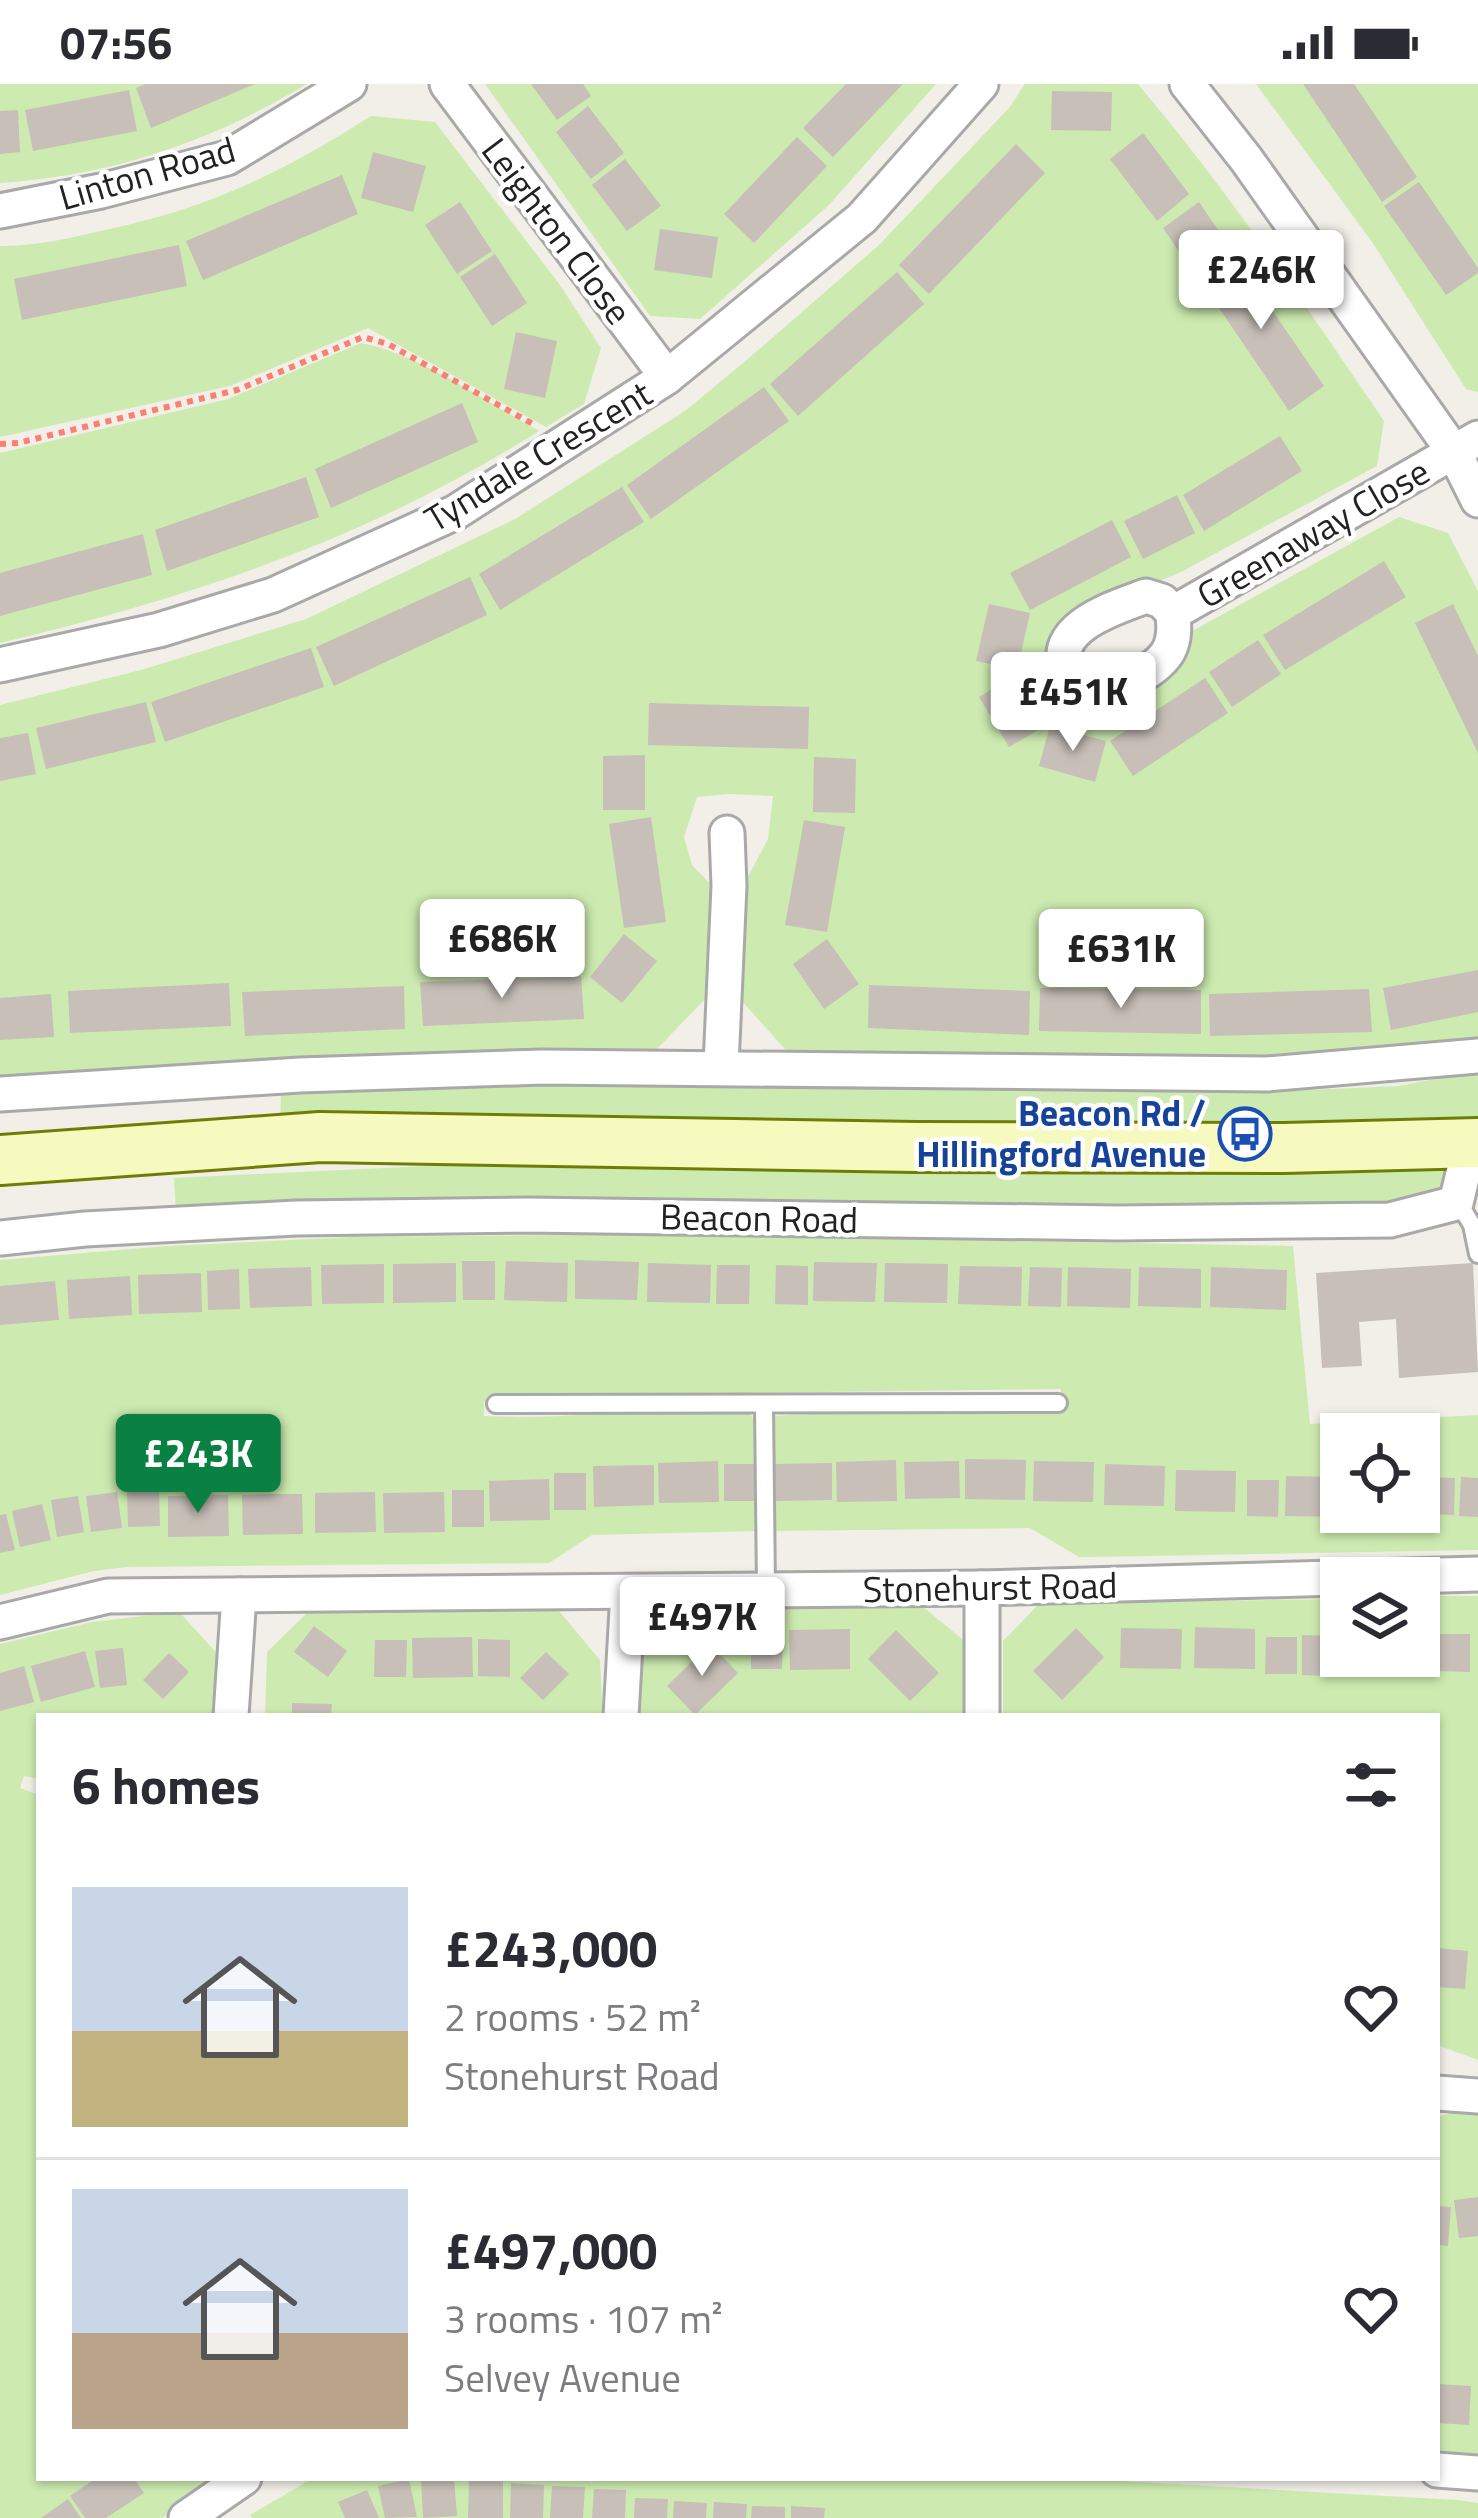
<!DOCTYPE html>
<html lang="en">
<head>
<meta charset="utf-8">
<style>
  body { margin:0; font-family:"Titillium Web",sans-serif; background:#f7f7f7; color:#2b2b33; height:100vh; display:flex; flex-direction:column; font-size:45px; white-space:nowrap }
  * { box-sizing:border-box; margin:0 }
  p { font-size:39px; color:#7c7c81 }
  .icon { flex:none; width:66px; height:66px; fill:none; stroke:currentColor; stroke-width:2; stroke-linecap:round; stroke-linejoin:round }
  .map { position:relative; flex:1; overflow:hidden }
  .side { position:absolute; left:36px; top:1629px; width:1404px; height:768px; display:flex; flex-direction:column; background:#fff; border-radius:0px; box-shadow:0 3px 9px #0004 }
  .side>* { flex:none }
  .tools { position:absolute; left:1320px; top:1329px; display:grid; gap:24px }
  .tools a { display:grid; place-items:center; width:120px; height:120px; border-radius:0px; background:#fff; box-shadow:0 3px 9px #0004; font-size:60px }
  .price { position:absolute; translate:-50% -102px; padding:0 27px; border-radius:12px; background:#fff; color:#222; font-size:39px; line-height:78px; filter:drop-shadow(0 3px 6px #0008) }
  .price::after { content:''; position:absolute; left:50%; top:72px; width:36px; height:27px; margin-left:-18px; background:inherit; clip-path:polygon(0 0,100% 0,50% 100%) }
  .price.active { background:#0b8043; color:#fff }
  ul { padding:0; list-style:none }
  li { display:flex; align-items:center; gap:36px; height:300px; padding:0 36px }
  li+li { border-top:3px solid #e1e1e2 }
  li span { display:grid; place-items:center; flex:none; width:336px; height:240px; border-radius:0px; color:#555 }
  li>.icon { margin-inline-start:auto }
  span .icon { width:144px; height:144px; fill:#fffc; stroke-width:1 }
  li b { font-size:51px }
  h2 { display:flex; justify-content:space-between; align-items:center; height:144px; padding:0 36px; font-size:51px }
  .status { display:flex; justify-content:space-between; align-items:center; height:84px; padding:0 60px; background:#fff; direction:ltr }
  .status svg { height:33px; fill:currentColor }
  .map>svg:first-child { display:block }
  .grass { fill:#cdebb0; fill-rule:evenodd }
  .building { fill:#c7bfb8 }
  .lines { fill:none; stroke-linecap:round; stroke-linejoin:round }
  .service-casing { stroke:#a9a9a9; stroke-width:22 }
  .minor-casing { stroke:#a9a9a9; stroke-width:39 }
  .secondary-casing { stroke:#707d05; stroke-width:54 }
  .path { stroke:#fa8072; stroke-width:6; stroke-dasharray:6 6; stroke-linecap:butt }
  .service { stroke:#fff; stroke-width:16 }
  .minor { stroke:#fff; stroke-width:33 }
  .secondary { stroke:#f7fabf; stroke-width:48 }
  .labels { text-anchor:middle; stroke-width:9; stroke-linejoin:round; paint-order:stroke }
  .street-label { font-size:36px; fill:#222; stroke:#fff }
  .transit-label { font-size:36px; font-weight:bold; fill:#164399; stroke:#fff; text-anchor:end }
</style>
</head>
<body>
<div class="status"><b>07:56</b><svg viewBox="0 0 49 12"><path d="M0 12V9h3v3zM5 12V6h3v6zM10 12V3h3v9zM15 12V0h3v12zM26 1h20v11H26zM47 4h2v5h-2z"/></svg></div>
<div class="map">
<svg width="1478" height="2434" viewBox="0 0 1478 2434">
  <rect width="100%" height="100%" fill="#f2efe9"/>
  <g class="grass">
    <path d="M0,0H307C210,58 114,91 0,99Z"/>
    <polygon points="485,0 936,0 829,121 700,235 650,232"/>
    <path d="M1025,0H1138C1228,107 1306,222 1384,337L1377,382L1183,487L1091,527L1069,607L1188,562L1194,546L1399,433L1448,449L1478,507V957L1348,974L791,972L733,907L741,806L768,755L773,712L728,710L697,713L684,753L692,781L712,802L707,913L654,968L353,971L0,996V621L141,586L306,535L515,435L685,327L749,274L879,161L1009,24Z"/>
    <polygon points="1256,0 1478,0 1478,308 1466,305 1372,158"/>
    <path d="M371,32L435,38L560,201L601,264L584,320L546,343L368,244L230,302L0,353V162C36,162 66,155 100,147C207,125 280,90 371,32Z"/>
    <path d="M361,259C420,270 486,318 539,347C370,454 193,513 0,559V369L228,315Z"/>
    <polygon points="1478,986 1478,1044 280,1049 281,1006 522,998 1285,1007 1399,1002"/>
    <polygon points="446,1081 1438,1085 1448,1088 1453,1097 1425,1119 1266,1128 756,1117 403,1118 176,1129 174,1094"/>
    <path d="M644,1150L1293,1162L1310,1340L1478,1331V1466L1095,1473H1079L1030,1444L774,1447L773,1332L865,1327L1061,1325V1305L497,1312L484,1318V1332C572,1337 661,1319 749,1329L757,1338L758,1447L592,1451L549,1479L127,1483L94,1487L0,1511V1176L167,1162L352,1153ZM1341,1350H1419V1428H1341Z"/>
    <polygon points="1419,1512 1478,1512 1478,1976 1437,1961 1437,1632 1003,1632 1003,1557 1040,1519 1341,1515 1341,1572 1419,1572"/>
    <polygon points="407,1522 559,1527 600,1576 603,1632 265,1632 267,1568 308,1528"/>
    <polygon points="922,1522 967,1559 966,1632 635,1632 636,1574 680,1523"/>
    <polygon points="161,1530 182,1531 223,1576 221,1632 39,1632 39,1695 24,1692 20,1704 39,1711 39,2394 223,2394 162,2434 0,2434 0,1560 92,1538"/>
    <polygon points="1458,2027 1478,2028 1478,2372 1437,2370 1437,2033"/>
    <polygon points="313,2394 1068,2394 1458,2416 1478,2419 1478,2434 252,2434 250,2431"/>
  </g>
  <g class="building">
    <polygon points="146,0 255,0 151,44 136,4"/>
    <polygon points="531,0 583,0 591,12 557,36"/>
    <polygon points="846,0 903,0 833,73 803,44"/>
    <polygon points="1303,0 1354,0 1417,93 1382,118"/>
    <polygon points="129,6 137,47 33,67 25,26"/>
    <polygon points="1052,7 1112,8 1111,47 1051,46"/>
    <polygon points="588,22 624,69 591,95 556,48"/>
    <polygon points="18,26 20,68 0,70 0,27"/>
    <polygon points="1143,49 1189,110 1157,137 1110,75"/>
    <polygon points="797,53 827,82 754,159 724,130"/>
    <polygon points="1016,60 1045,89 929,210 899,181"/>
    <polygon points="373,68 426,82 413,128 361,114"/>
    <polygon points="625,75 661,122 627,147 592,101"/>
    <polygon points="342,91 358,130 203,196 186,157"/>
    <polygon points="1419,98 1478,184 1478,189 1446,211 1384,122"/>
    <polygon points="460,118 492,167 457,190 425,141"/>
    <polygon points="1199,118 1229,162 1193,188 1163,144"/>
    <polygon points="660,145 718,153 712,194 654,186"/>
    <polygon points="179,161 187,202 22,236 14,195"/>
    <polygon points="1233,169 1324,302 1289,327 1198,193"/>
    <polygon points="495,170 527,219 492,242 460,193"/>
    <polygon points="897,188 924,220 798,332 770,300"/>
    <polygon points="516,248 557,257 545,314 504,305"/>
    <polygon points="764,303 789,337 651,435 627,401"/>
    <polygon points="462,319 478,358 331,424 315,385"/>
    <polygon points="1280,352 1302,387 1204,447 1183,411"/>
    <polygon points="306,393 319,433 167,487 155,446"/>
    <polygon points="622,403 644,438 500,526 479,490"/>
    <polygon points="1177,411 1195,449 1143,475 1124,437"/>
    <polygon points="1112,436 1131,473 1030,526 1010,489"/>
    <polygon points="143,450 152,491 0,532 0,489"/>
    <polygon points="1384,477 1406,513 1285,586 1263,551"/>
    <polygon points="470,493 487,531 334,602 316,563"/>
    <polygon points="989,520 1030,529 1017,586 976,577"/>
    <polygon points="1453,520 1478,572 1478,669 1415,539"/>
    <polygon points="1258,556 1281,590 1232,623 1209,588"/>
    <polygon points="311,564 324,603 165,658 151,618"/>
    <polygon points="1015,591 1045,642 1009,663 979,613"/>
    <polygon points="1205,594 1228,629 1133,692 1110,657"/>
    <polygon points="146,618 156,658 46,685 36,644"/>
    <polygon points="649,619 809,623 808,665 648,661"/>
    <polygon points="1050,642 1106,657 1095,698 1039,682"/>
    <polygon points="28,649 36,690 0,697 0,654"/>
    <polygon points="645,671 645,726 603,726 603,672"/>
    <polygon points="814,673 856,675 855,729 813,728"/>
    <polygon points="651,733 666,838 624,844 609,740"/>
    <polygon points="804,736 845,743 827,848 785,841"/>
    <polygon points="624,850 657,877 622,919 590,893"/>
    <polygon points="827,855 859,900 824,925 793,880"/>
    <polygon points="1478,886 1478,928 1391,946 1383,904"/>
    <polygon points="581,892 584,935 423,942 420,898"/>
    <polygon points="229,899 231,942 70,949 68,907"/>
    <polygon points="869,901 1030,907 1029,951 868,944"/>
    <polygon points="404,902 405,945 245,952 242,908"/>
    <polygon points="1040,904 1201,906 1201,950 1039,947"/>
    <polygon points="1369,905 1372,948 1210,952 1209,910"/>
    <polygon points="51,910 54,953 0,956 0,914"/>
    <polygon points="575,1176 639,1178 637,1216 575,1215"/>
    <polygon points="462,1177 495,1177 495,1216 463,1216"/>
    <polygon points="506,1177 568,1179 567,1218 504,1216"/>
    <polygon points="814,1178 877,1179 875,1218 813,1217"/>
    <polygon points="456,1179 456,1218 393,1219 393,1180"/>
    <polygon points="648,1179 711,1181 710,1219 647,1218"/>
    <polygon points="885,1179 948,1180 947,1219 884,1218"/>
    <polygon points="1473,1179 1478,1288 1399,1294 1396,1235 1359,1238 1362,1282 1322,1284 1316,1189"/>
    <polygon points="384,1180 384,1219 322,1220 321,1181"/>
    <polygon points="717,1181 750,1181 749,1220 716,1220"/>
    <polygon points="776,1181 808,1182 808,1221 775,1220"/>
    <polygon points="960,1182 1022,1183 1021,1222 958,1220"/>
    <polygon points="311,1183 312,1222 250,1224 248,1185"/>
    <polygon points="1030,1183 1062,1184 1061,1223 1028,1222"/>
    <polygon points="1068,1183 1131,1185 1130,1224 1067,1222"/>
    <polygon points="1139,1183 1201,1185 1201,1224 1138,1222"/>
    <polygon points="1211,1183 1287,1186 1286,1226 1210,1223"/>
    <polygon points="239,1185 240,1225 208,1226 207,1187"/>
    <polygon points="201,1189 202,1228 139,1230 138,1191"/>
    <polygon points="130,1192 132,1231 69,1235 67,1196"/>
    <polygon points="55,1197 59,1236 0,1241 0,1202"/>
    <polygon points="965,1375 1026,1376 1025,1416 965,1415"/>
    <polygon points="896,1376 897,1417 837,1418 836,1378"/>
    <polygon points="718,1377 719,1418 659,1419 658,1379"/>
    <polygon points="959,1377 960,1414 905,1415 904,1378"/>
    <polygon points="1034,1377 1094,1378 1093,1418 1033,1417"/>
    <polygon points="832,1379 832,1416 776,1417 775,1380"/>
    <rect x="724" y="1380" width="32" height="37"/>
    <polygon points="1105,1380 1165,1382 1164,1422 1104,1421"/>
    <polygon points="654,1381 654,1421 594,1423 593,1382"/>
    <polygon points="1176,1386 1236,1387 1235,1428 1175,1427"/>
    <rect x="554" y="1389" width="32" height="37"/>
    <polygon points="1286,1392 1341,1393 1341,1428 1346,1428 1346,1433 1285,1432"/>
    <polygon points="1423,1393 1455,1394 1454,1431 1422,1430"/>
    <polygon points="1461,1393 1478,1394 1478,1433 1459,1432"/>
    <polygon points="549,1395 550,1436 490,1437 489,1397"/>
    <polygon points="1247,1396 1279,1396 1278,1433 1247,1432"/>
    <polygon points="159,1405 160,1442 128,1443 127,1407"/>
    <rect x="452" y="1406" width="32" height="37"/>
    <polygon points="117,1408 122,1444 91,1448 86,1412"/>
    <polygon points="375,1408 376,1448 315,1449 315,1409"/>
    <polygon points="444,1408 445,1448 384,1449 383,1409"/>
    <polygon points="273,1410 302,1410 303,1450 243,1451 242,1411"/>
    <polygon points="228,1411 229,1452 168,1453 168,1412"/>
    <polygon points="78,1412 84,1448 57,1453 51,1416"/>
    <polygon points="42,1420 51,1456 20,1463 12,1427"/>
    <polygon points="6,1430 15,1466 0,1469 0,1431"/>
    <polygon points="314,1542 347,1567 328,1593 294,1568"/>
    <polygon points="1195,1543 1255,1545 1255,1585 1194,1584"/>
    <polygon points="1076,1544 1104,1573 1062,1616 1033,1587"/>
    <polygon points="1121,1544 1182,1545 1181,1585 1120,1584"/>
    <polygon points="850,1545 850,1585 790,1586 789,1546"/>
    <polygon points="896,1546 939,1589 910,1617 868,1575"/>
    <polygon points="751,1549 783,1549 782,1585 751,1585"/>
    <polygon points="1419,1550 1429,1550 1428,1591 1368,1589 1368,1572 1419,1572"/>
    <polygon points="1438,1550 1470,1550 1470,1588 1438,1587"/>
    <polygon points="1302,1551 1341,1552 1341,1572 1363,1572 1362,1593 1302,1591"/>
    <polygon points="472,1553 473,1593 413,1594 412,1554"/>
    <polygon points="1266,1553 1297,1553 1297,1590 1265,1590"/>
    <polygon points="478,1555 510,1556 510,1593 478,1592"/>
    <polygon points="375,1556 407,1556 406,1593 374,1593"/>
    <polygon points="710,1560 738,1589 695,1631 667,1602"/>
    <polygon points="123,1564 127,1601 100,1604 95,1567"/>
    <polygon points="85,1567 95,1603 41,1618 31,1582"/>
    <polygon points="546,1568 569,1590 543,1616 520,1594"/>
    <polygon points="169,1569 189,1588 163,1615 143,1596"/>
    <polygon points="24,1582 34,1618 0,1627 0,1589"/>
    <polygon points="292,1619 332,1620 331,1632 292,1632"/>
    <polygon points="1437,1864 1468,1867 1465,1905 1437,1903"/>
    <polygon points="1478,2113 1478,2152 1459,2154 1454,2116"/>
    <polygon points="1437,2122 1451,2123 1448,2162 1437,2161"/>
    <polygon points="1437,2300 1471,2302 1469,2341 1437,2339"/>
    <polygon points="96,2394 134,2394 144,2409 106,2434 85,2434 70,2412"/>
    <polygon points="421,2394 454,2394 457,2432 423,2434"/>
    <polygon points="409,2395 417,2433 385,2434 378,2402"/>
    <polygon points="469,2396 503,2397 503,2434 468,2434"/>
    <polygon points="511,2399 544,2401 543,2434 510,2434"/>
    <polygon points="552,2402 585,2403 583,2434 550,2434"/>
    <polygon points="594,2405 626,2406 625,2434 592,2434"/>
    <polygon points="367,2406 379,2434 345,2434 338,2418"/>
    <polygon points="635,2414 668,2415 667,2434 634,2434"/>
    <polygon points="68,2415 81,2434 41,2434"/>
    <polygon points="674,2417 707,2419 706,2434 673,2434"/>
    <polygon points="714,2418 747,2420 746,2434 713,2434"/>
    <polygon points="752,2422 785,2423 785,2434 751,2434"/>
    <polygon points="791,2422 825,2424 824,2434 791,2434"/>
  </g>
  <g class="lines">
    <g class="service-casing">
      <g id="service">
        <polyline points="1457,1116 1472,1141 1478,1170"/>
        <polyline points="496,1320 1058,1319"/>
        <polyline points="764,1321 766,1506"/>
      </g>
    </g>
    <g class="minor-casing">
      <g id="minor">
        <polyline points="447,0 667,293"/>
        <polyline points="1187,0 1246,75 1454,368 1478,416"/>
        <polyline points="0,127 101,107 227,74 349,0"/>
        <path d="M1173,529L1162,517L1146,512C1117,523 1048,543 1067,587C1072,599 1084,606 1097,607C1118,608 1159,585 1169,566C1175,554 1174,542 1173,529L1478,354"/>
        <polyline points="0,581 159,546 273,511 456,428 667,293 862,134 981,0"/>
        <polyline points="721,982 729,802 727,749"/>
        <polyline points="0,1010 300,991 542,983 1267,990 1478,972"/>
        <polyline points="0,1154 85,1145 296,1134 527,1131 1118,1139 1390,1136 1456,1119 1470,1060"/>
        <polyline points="982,1504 982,1632"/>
        <polyline points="0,1538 108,1512 982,1504 1478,1490"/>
        <polyline points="231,1632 239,1511"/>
        <polyline points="621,1632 628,1508"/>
        <polyline points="1437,2009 1478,2012"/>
        <polyline points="1437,2386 1478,2389"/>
        <polyline points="186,2434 244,2394"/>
      </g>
    </g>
    <g class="secondary-casing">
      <polyline id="secondary" points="0,1076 320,1053 916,1063 1284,1064 1478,1059"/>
    </g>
    <polyline class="path" points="0,360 18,359 237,306 363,253 388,260 533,340"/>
    <use href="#service" class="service"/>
    <use href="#minor" class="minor"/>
    <use href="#secondary" class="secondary"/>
  </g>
  <defs>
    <g id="bus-ring" transform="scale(2.7)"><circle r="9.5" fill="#fff" stroke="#1a4fb4" stroke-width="1.5"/><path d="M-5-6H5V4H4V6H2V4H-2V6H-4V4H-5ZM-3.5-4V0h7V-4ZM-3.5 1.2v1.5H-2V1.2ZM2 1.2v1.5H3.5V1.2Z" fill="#1a4fb4"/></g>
  </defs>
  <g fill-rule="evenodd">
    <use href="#bus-ring" x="1245" y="1050"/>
  </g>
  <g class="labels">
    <g class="street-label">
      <text transform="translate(147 89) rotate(-16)" y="13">Linton Road</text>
      <text transform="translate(557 147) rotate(53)" y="13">Leighton Close</text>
      <text transform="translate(538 372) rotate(-31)" y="13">Tyndale Crescent</text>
      <text transform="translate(1313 449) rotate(-30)" y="13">Greenaway Close</text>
      <text transform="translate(759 1134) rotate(1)" y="13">Beacon Road</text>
      <text transform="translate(990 1503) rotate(-1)" y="13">Stonehurst Road</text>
    </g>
    <g class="transit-label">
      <text x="1206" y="1042">Beacon Rd /<tspan x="1206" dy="41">Hillingford Avenue</tspan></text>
    </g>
  </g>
</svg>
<div class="tools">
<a><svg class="icon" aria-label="locate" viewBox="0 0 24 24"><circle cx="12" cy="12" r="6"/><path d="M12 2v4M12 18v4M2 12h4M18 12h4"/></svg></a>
<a><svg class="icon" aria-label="layers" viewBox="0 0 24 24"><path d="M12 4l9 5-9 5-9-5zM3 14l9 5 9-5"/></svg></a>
</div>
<b class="price" style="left:1261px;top:248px">£246K</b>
<b class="price" style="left:1073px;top:670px">£451K</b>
<b class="price" style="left:502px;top:917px">£686K</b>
<b class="price" style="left:1121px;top:927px">£631K</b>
<b class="price active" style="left:198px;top:1432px">£243K</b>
<b class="price" style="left:702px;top:1595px">£497K</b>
<section class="side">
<h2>6 homes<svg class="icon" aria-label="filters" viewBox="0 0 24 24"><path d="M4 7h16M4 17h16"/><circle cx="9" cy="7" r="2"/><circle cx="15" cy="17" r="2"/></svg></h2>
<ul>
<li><span style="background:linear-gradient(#c9d6e8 60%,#c2b280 0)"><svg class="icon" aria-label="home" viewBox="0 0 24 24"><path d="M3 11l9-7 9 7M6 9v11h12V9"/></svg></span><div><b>£243,000</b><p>2 rooms · 52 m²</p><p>Stonehurst Road</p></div><svg class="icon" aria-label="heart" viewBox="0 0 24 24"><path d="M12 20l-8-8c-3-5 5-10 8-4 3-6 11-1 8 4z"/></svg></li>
<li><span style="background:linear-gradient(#c9d6e8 60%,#b9a48a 0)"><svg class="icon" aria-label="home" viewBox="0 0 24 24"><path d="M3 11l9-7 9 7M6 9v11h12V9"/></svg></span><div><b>£497,000</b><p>3 rooms · 107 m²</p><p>Selvey Avenue</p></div><svg class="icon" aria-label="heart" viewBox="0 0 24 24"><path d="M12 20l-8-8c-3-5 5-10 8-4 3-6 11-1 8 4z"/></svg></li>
</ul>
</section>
</div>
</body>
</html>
